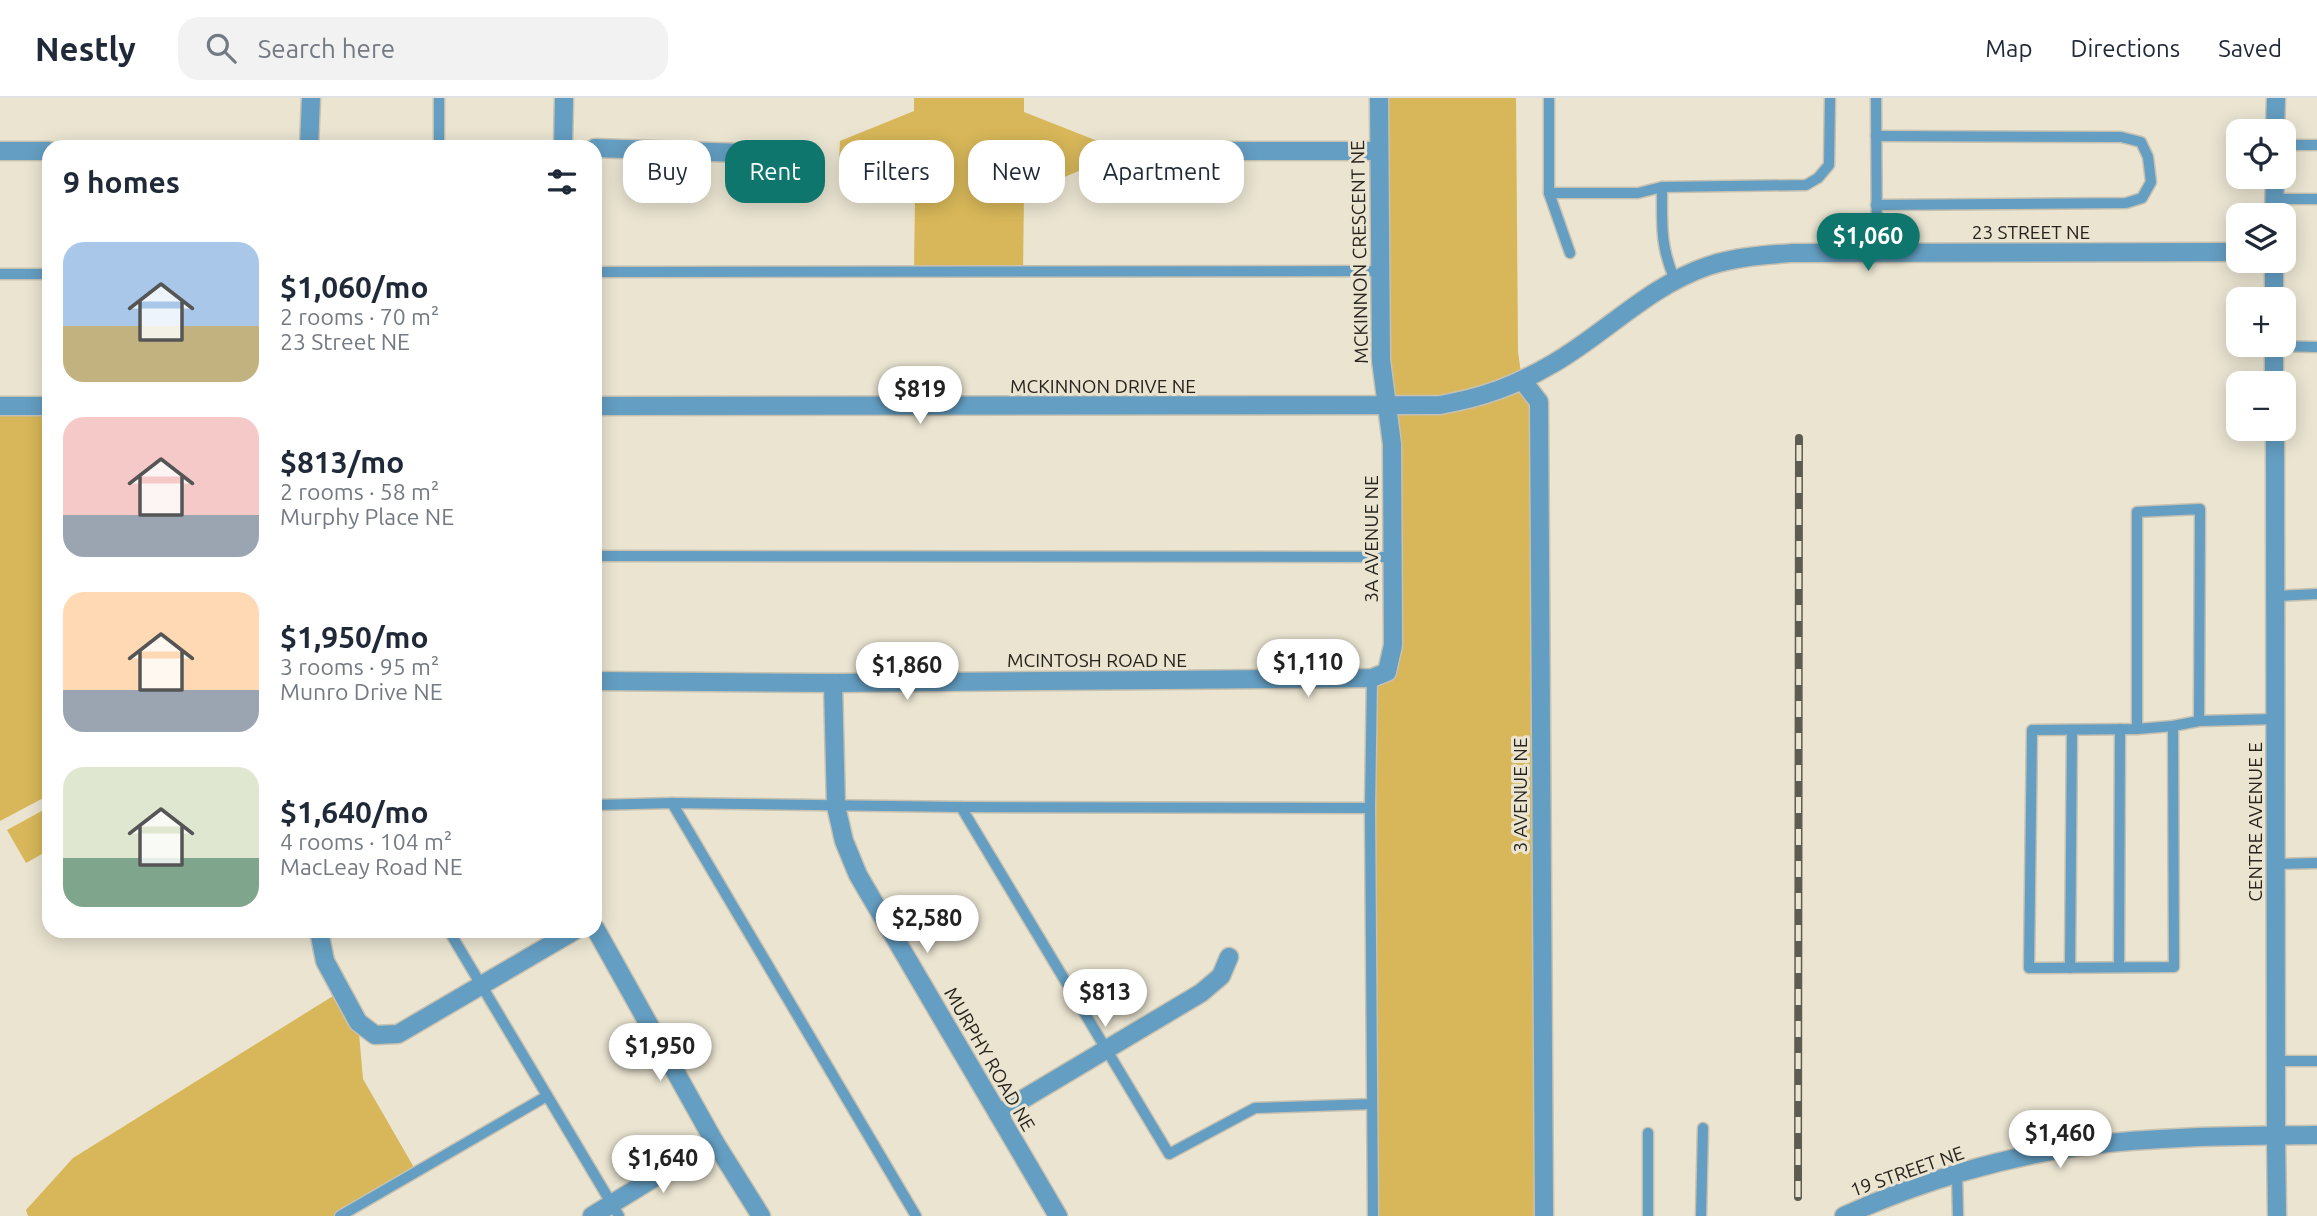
<!DOCTYPE html>
<html lang="en">
<head>
<meta charset="utf-8">
<style>
  body { margin:0; font-family:Ubuntu,sans-serif; background:#f2f2f3; color:#1f2937; height:100vh; display:flex; flex-direction:column; font-size:26px; white-space:nowrap }
  * { box-sizing:border-box; margin:0 }
  p { font-size:23px; color:#747a83 }
  .icon { flex:none; width:38px; height:38px; fill:none; stroke:currentColor; stroke-width:2; stroke-linecap:round; stroke-linejoin:round }
  .map { position:relative; flex:1; overflow:hidden }
  .panel { position:absolute; left:42px; top:42px; width:560px; height:798px; display:flex; flex-direction:column; background:#fff; border-radius:21px; box-shadow:0 4px 18px #0003 }
  .panel>* { flex:none }
  .guide { position:absolute; left:623px; top:42px; width:665px; height:63px; display:flex; gap:14px }
  .fabs { position:absolute; left:2226px; top:21px; display:grid; gap:14px }
  .fabs a { display:grid; place-items:center; width:70px; height:70px; border-radius:14px; background:#fff; box-shadow:0 4px 18px #0003; font-size:35px }
  .price { position:absolute; translate:-50% -60px; padding:0 16px; border-radius:24px; background:#fff; color:#222; font-size:23px; line-height:46px; filter:drop-shadow(0 2px 4px #0008) }
  .price::after { content:''; position:absolute; left:50%; top:42px; width:21px; height:16px; margin-left:-10px; background:inherit; clip-path:polygon(0 0,100% 0,50% 100%) }
  .price.current { background:#0f766e; color:#fff }
  ul { padding:0; list-style:none }
  li { display:flex; align-items:center; gap:21px; height:175px; padding:0 21px }
  li span { display:grid; place-items:center; flex:none; width:196px; height:140px; border-radius:21px; color:#555 }
  li>.icon { margin-inline-start:auto }
  span .icon { width:84px; height:84px; fill:#fffc; stroke-width:1 }
  li b { font-size:30px }
  h2 { display:flex; justify-content:space-between; align-items:center; height:84px; padding:0 21px; font-size:30px }
  .pill { padding:0 24px; border-radius:21px; background:#fff; box-shadow:0 4px 18px #0003; font-size:24px; line-height:63px }
  .pill.current { background:#0f766e; color:#fff }
  header { display:flex; align-items:center; gap:42px; box-sizing:border-box; height:98px; padding:0 35px; background:#fff; border-bottom:2px solid #e0e1e3 }
  header strong { font-size:33px }
  nav { display:flex; gap:38px; margin-inline-start:auto; font-size:24px }
  .search { width:490px; height:63px; background:#f2f2f3; display:flex; align-items:center; gap:18px; box-sizing:border-box; padding:0 24px; border-radius:21px; color:#747a83; font-size:26px }
  .map>svg:first-child { display:block }
  .green { fill:#d7b759 }
  .lines { fill:none; stroke-linecap:round; stroke-linejoin:round }
  .service-casing { stroke:#c7c1b1; stroke-width:13 }
  .minor-casing { stroke:#c7c1b1; stroke-width:21 }
  .tertiary-casing { stroke:#c7c1b1; stroke-width:21 }
  .service { stroke:#649ec2; stroke-width:10 }
  .minor { stroke:#649ec2; stroke-width:18 }
  .tertiary { stroke:#649ec2; stroke-width:18 }
  .rail-casing { stroke:#5e5b51; stroke-width:8 }
  .rail { stroke:#eae4d1; stroke-width:5; stroke-dasharray:16; stroke-linecap:butt }
  .labels { text-anchor:middle; stroke-width:6; stroke-linejoin:round; paint-order:stroke }
  .street-label { font-size:19px; fill:#26241d; stroke:#eae4d1 }
</style>
</head>
<body>
<header>
<strong>Nestly</strong>
<div class="search"><svg class="icon" aria-label="search" viewBox="0 0 24 24"><circle cx="10" cy="10" r="6"/><path d="M15 15l6 6"/></svg>Search here</div>
<nav><a>Map</a><a>Directions</a><a>Saved</a></nav>
</header>
<div class="map">
<svg width="2317" height="1118" viewBox="0 0 2317 1118">
  <rect width="100%" height="100%" fill="#eae4d1"/>
  <g class="green">
    <polygon points="914,0 1024,0 1024,14 1100,44 1100,64 1024,96 1023,173 914,173 915,101 903,92 839,62 840,43 914,13"/>
    <polygon points="1379,0 1516,0 1518,254 1522,282 1539,304 1544,1118 1374,1118 1372,581 1387,574"/>
    <polygon points="0,308 49,308 49,697 0,723"/>
    <polygon points="49,709 49,752 26,765 7,732"/>
    <polygon points="341,893 358,924 363,981 416,1073 340,1118 28,1118 26,1112 73,1060"/>
  </g>
  <g class="lines">
    <g class="service-casing">
      <g id="service">
        <polyline points="1549,0 1549,95 1638,95 1662,89"/>
        <polyline points="1876,0 1877,156"/>
        <polyline points="1876,38 2121,39 2141,44 2148,59 2151,84 2142,100 2126,105 1876,107"/>
        <polyline points="2284,47 2317,47"/>
        <polyline points="439,49 439,0"/>
        <polyline points="1549,95 1570,155"/>
        <polyline points="2274,101 2317,101"/>
        <polyline points="595,174 1380,173"/>
        <polyline points="0,176 49,176"/>
        <path d="M1675,182C1660,149 1662,125 1662,89L1806,87L1818,80L1829,67L1830,0"/>
        <polyline points="2274,248 2317,249"/>
        <polyline points="595,458 1393,459"/>
        <polyline points="2276,498 2317,496"/>
        <polyline points="1372,580 1370,710 1373,1118"/>
        <polyline points="2199,623 2173,628 2174,869 2029,870 2032,632 2137,631 2137,414 2200,411 2199,623 2276,621"/>
        <polyline points="2137,631 2173,628"/>
        <polyline points="672,705 916,1118"/>
        <polyline points="595,707 672,705 961,709 1370,710"/>
        <polyline points="961,709 1169,1056 1255,1010 1372,1006"/>
        <polyline points="2276,766 2317,765"/>
        <polyline points="449,833 619,1118"/>
        <polyline points="2119,869 2120,631"/>
        <polyline points="2070,870 2072,632"/>
        <polyline points="2276,963 2317,963"/>
        <polyline points="1648,1035 1648,1118"/>
        <polyline points="1957,1076 1958,1118"/>
        <polyline points="340,1118 547,998"/>
        <polyline points="1701,1118 1703,1030"/>
      </g>
    </g>
    <g class="minor-casing">
      <g id="minor">
        <polyline points="309,49 311,0"/>
        <polyline points="563,49 564,0"/>
        <polyline points="595,50 798,57"/>
        <polyline points="0,53 49,53"/>
        <polyline points="1140,53 1378,53"/>
        <polyline points="1522,282 1539,304 1544,1118"/>
        <polyline points="0,308 49,308"/>
        <path d="M595,308L1440,307C1484,299 1515,288 1554,265C1607,234 1649,188 1708,168C1734,159 1764,157 1792,155L2238,154"/>
        <polyline points="595,583 833,585 1372,580 1387,574 1393,547 1392,346 1381,262 1379,0"/>
        <polyline points="833,585 836,708 844,743 858,777 1058,1118"/>
        <polyline points="595,830 714,1043 761,1118"/>
        <polyline points="319,833 325,863 358,924 375,937 398,936 574,833"/>
        <polyline points="998,1016 1201,895 1221,878 1229,859"/>
        <polyline points="2276,1037 2277,1118"/>
        <polyline points="592,1118 714,1043"/>
      </g>
    </g>
    <g class="tertiary-casing">
      <g id="tertiary">
        <polyline points="2275,33 2276,0"/>
        <polyline points="2274,117 2275,79"/>
        <polyline points="2274,163 2274,201"/>
        <polyline points="2274,247 2274,285"/>
        <polyline points="2275,331 2276,1037"/>
        <path d="M1844,1118C1918,1084 2002,1059 2083,1048C2161,1038 2239,1038 2317,1037"/>
      </g>
    </g>
    <use href="#service" class="service"/>
    <use href="#minor" class="minor"/>
    <use href="#tertiary" class="tertiary"/>
    <g class="rail-casing">
      <polyline id="rail" points="1798,1099 1799,340"/>
    </g>
    <use href="#rail" class="rail"/>
  </g>
  <g class="labels">
    <g class="street-label">
      <text x="2031" y="141">23 STREET NE</text>
      <text transform="translate(1359 154) rotate(-91)" y="7">MCKINNON CRESCENT NE</text>
      <text x="1103" y="295">MCKINNON DRIVE NE</text>
      <text transform="translate(1371 441) rotate(-90)" y="7">3A AVENUE NE</text>
      <text x="1097" y="569">MCINTOSH ROAD NE</text>
      <text transform="translate(1520 697) rotate(-90)" y="7">3 AVENUE NE</text>
      <text transform="translate(2255 724) rotate(-90)" y="7">CENTRE AVENUE E</text>
      <text transform="translate(990 961) rotate(60)" y="7">MURPHY ROAD NE</text>
      <text transform="translate(1907 1073) rotate(-19)" y="7">19 STREET NE</text>
    </g>
  </g>
</svg>
<div class="fabs">
<a><svg class="icon" aria-label="locate" viewBox="0 0 24 24"><circle cx="12" cy="12" r="6"/><path d="M12 2v4M12 18v4M2 12h4M18 12h4"/></svg></a>
<a><svg class="icon" aria-label="layers" viewBox="0 0 24 24"><path d="M12 4l9 5-9 5-9-5zM3 14l9 5 9-5"/></svg></a>
<a>+</a>
<a>−</a>
</div>
<b class="price current" style="left:1868px;top:175px">$1,060</b>
<b class="price" style="left:920px;top:328px">$819</b>
<b class="price" style="left:1308px;top:601px">$1,110</b>
<b class="price" style="left:907px;top:604px">$1,860</b>
<b class="price" style="left:927px;top:857px">$2,580</b>
<b class="price" style="left:1105px;top:931px">$813</b>
<b class="price" style="left:660px;top:985px">$1,950</b>
<b class="price" style="left:2060px;top:1072px">$1,460</b>
<b class="price" style="left:663px;top:1097px">$1,640</b>
<div class="guide">
<a class="pill">Buy</a>
<a class="pill current">Rent</a>
<a class="pill">Filters</a>
<a class="pill">New</a>
<a class="pill">Apartment</a>
</div>
<section class="panel">
<h2>9 homes<svg class="icon" aria-label="filters" viewBox="0 0 24 24"><path d="M4 7h16M4 17h16"/><circle cx="9" cy="7" r="2"/><circle cx="15" cy="17" r="2"/></svg></h2>
<ul>
<li><span style="background:linear-gradient(#a9c7e8 60%,#c2b280 0)"><svg class="icon" aria-label="home" viewBox="0 0 24 24"><path d="M3 11l9-7 9 7M6 9v11h12V9"/></svg></span><div><b>$1,060/mo</b><p>2 rooms · 70 m²</p><p>23 Street NE</p></div></li>
<li><span style="background:linear-gradient(#f6c9c9 70%,#9aa5b1 0)"><svg class="icon" aria-label="home" viewBox="0 0 24 24"><path d="M3 11l9-7 9 7M6 9v11h12V9"/></svg></span><div><b>$813/mo</b><p>2 rooms · 58 m²</p><p>Murphy Place NE</p></div></li>
<li><span style="background:linear-gradient(#ffd9b3 70%,#9aa5b1 0)"><svg class="icon" aria-label="home" viewBox="0 0 24 24"><path d="M3 11l9-7 9 7M6 9v11h12V9"/></svg></span><div><b>$1,950/mo</b><p>3 rooms · 95 m²</p><p>Munro Drive NE</p></div></li>
<li><span style="background:linear-gradient(#dfe7d0 65%,#7fa58c 0)"><svg class="icon" aria-label="home" viewBox="0 0 24 24"><path d="M3 11l9-7 9 7M6 9v11h12V9"/></svg></span><div><b>$1,640/mo</b><p>4 rooms · 104 m²</p><p>MacLeay Road NE</p></div></li>
</ul>
</section>
</div>
</body>
</html>
